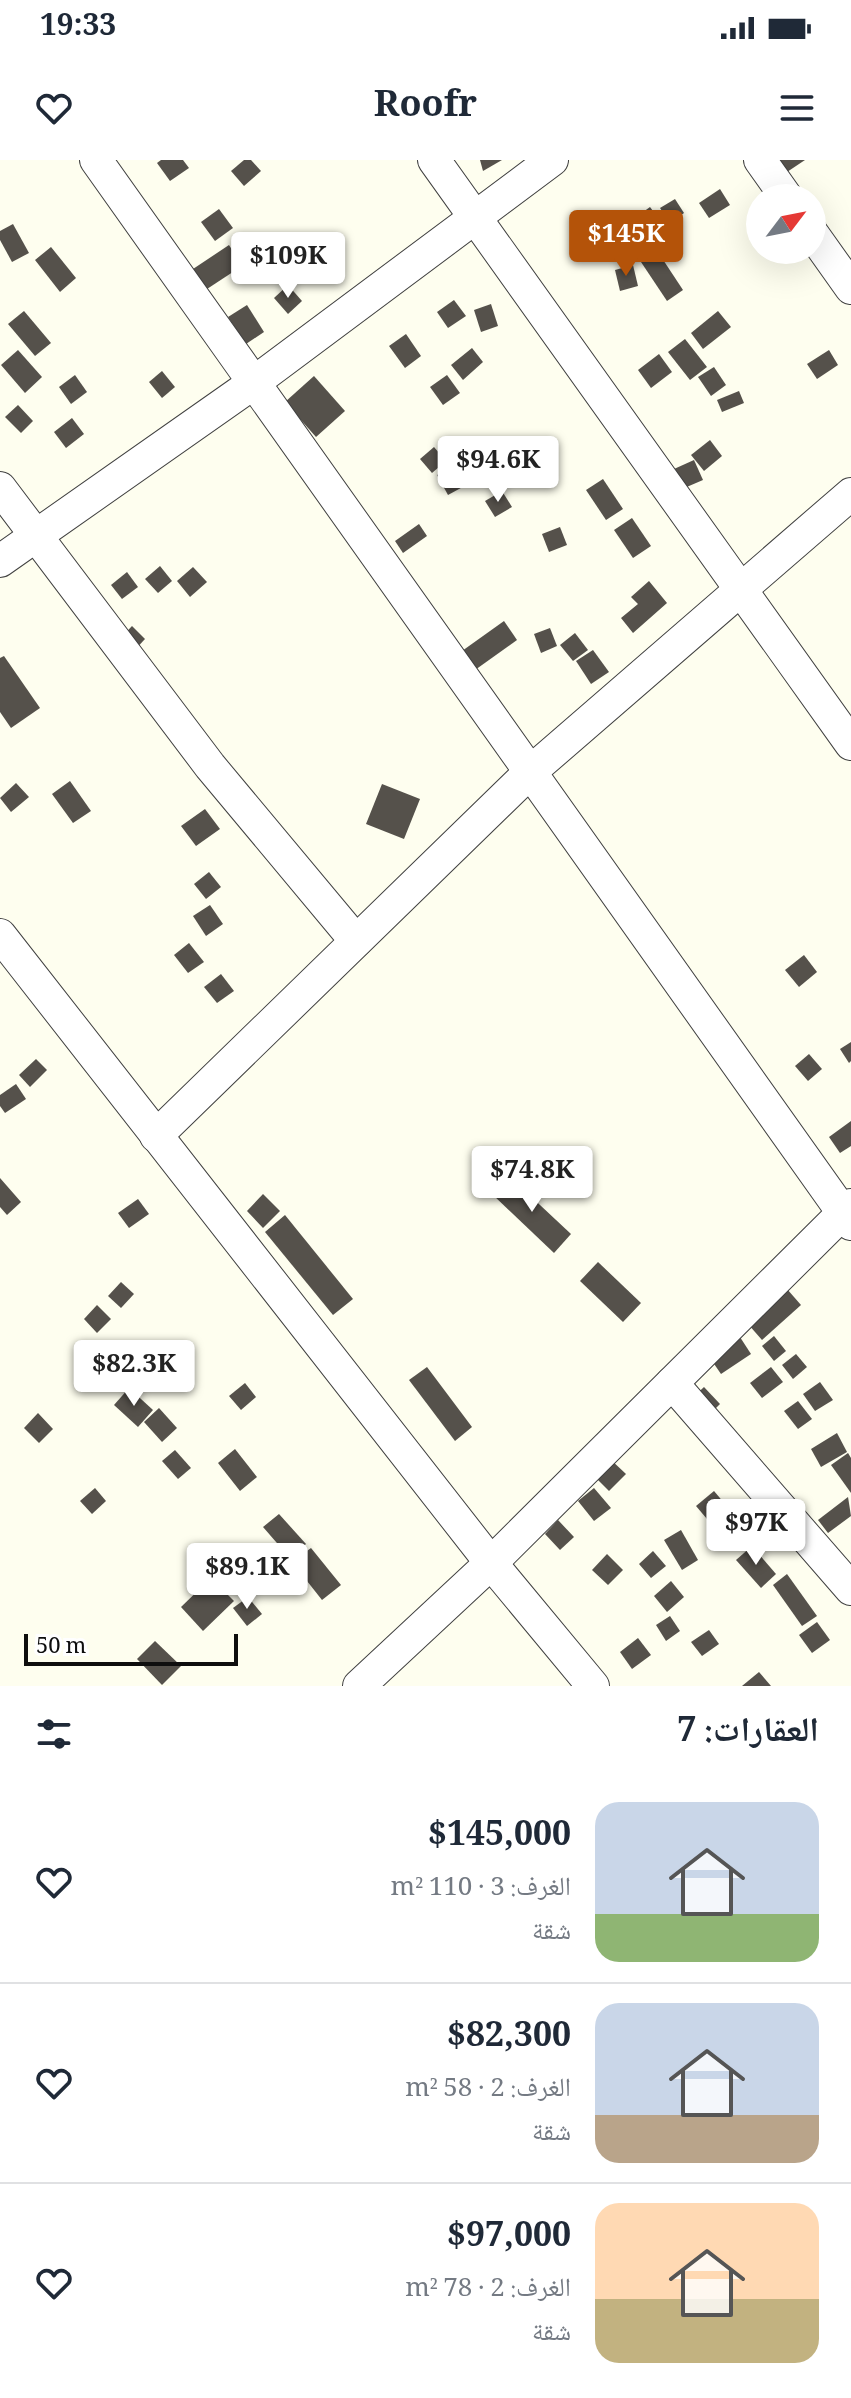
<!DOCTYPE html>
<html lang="ar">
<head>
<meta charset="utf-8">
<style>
  body { margin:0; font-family:Georgia,"Noto Naskh Arabic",serif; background:#f2f2f3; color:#1f2937; direction:rtl; height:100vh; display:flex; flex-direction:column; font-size:30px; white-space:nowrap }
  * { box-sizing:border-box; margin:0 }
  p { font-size:26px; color:#747a83 }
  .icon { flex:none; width:44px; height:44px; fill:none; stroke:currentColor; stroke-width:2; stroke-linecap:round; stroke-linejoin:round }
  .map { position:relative; height:1526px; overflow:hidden; direction:ltr }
  .sheet { display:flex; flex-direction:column; background:#fff; flex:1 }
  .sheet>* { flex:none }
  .needle { width:52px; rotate:58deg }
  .controls { position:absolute; left:746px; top:24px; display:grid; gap:16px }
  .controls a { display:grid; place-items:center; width:80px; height:80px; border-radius:50%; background:#fff; box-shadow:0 8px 32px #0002; font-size:40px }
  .scale { position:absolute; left:24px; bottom:20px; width:214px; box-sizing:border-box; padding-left:8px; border:4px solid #0e0e0e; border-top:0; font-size:22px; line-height:28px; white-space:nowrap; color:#0e0e0e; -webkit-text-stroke:6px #fff; paint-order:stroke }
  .price { position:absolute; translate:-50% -68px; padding:0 18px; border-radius:8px; background:#fff; color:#222; font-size:26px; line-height:52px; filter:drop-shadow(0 2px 4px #0008) }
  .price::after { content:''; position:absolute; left:50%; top:48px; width:24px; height:18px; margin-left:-12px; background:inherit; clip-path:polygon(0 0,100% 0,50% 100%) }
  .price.on { background:#b45309; color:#fff }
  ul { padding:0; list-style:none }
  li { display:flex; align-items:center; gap:24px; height:200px; padding:0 32px }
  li+li { border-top:2px solid #e0e1e3 }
  li span { display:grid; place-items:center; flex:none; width:224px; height:160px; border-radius:24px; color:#555 }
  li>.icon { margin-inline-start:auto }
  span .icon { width:96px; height:96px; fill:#fffc; stroke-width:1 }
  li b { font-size:34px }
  h2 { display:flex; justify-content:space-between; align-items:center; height:96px; padding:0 32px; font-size:34px }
  .status { display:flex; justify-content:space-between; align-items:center; height:56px; padding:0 40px; background:#fff; direction:ltr }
  .status svg { height:22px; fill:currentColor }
  header { display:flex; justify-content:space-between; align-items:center; height:104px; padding:0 32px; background:#fff; font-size:36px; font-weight:800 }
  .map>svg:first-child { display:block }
  .building { fill:#55514b }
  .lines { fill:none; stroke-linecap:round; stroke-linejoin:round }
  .minor-casing { stroke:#414141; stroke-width:34 }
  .minor { stroke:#fff; stroke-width:32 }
</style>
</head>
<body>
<div class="status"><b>19:33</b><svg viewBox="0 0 49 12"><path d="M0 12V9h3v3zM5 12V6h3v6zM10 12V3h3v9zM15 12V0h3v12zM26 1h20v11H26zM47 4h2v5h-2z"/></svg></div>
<header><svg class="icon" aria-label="menu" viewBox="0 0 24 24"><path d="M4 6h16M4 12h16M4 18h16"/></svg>Roofr<svg class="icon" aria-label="heart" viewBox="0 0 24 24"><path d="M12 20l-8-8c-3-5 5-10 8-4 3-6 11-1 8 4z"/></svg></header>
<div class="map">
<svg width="851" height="1526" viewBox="0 0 851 1526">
  <rect width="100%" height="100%" fill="#fefeef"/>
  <g class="building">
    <polygon points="161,0 183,0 189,8 170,21 157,3"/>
    <polygon points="244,0 251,0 261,11 244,26 231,11"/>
    <polygon points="480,0 502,0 483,11"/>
    <polygon points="771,0 805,0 781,16"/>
    <polygon points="720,29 730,45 709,58 699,43"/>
    <polygon points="675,39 684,53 670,63 660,48"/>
    <polygon points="650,47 664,66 649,77 635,58"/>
    <polygon points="219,49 233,68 215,81 201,62"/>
    <polygon points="634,62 646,79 629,91 617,74"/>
    <polygon points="13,64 29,93 12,102 0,80 0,71"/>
    <polygon points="600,64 606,81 589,87 582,70"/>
    <polygon points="652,83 683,130 667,141 635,93"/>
    <polygon points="229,85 242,106 207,129 193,109"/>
    <polygon points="51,87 76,118 60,132 35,100"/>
    <polygon points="633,105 638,126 620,131 615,110"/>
    <polygon points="288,125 302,141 288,154 274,138"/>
    <polygon points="454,140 466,156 448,168 437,152"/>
    <polygon points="491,144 498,166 481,172 474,150"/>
    <polygon points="247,145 264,172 246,184 228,157"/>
    <polygon points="24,151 51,183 35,196 8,164"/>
    <polygon points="718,151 731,167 703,189 691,173"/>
    <polygon points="406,174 421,196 405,208 389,186"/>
    <polygon points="685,179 707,207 690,220 668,192"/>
    <polygon points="472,188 483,202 463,220 451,205"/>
    <polygon points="18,190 42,217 25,233 1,205"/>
    <polygon points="829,190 838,205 817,219 807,204"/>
    <polygon points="659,194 672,212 651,228 638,210"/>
    <polygon points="714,207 726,225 711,236 698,217"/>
    <polygon points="162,211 175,227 162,238 149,222"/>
    <polygon points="75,215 87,232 71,244 59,227"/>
    <polygon points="447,215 460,233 443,245 430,227"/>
    <polygon points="314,216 345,251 316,277 285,242"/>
    <polygon points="739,231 744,243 722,252 717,240"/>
    <polygon points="18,245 33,261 21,273 5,257"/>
    <polygon points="72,258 84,274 66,288 54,272"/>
    <polygon points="710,280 722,296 704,311 691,295"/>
    <polygon points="434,287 446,301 432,313 420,299"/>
    <polygon points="694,300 703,320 682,329 674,309"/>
    <polygon points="458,303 470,323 448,335 437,315"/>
    <polygon points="603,319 623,349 606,360 586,330"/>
    <polygon points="502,331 512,347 495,357 485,341"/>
    <polygon points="632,358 651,386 633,398 614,370"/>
    <polygon points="419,364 427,376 403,393 395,381"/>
    <polygon points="560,367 567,385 549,392 542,374"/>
    <polygon points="160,406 172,421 158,433 145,419"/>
    <polygon points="193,407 207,422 190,437 177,421"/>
    <polygon points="127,412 138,427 122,439 111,425"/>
    <polygon points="649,421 667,443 633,473 621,458 638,444 631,437"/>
    <polygon points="504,461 517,480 475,510 462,491"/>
    <polygon points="132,466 145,479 132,493 119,480"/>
    <polygon points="550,468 557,486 541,493 534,474"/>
    <polygon points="575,473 588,490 573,501 560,485"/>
    <polygon points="593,490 609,512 591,524 576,501"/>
    <polygon points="4,496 40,548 11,568 0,552 0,498"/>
    <polygon points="70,621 91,651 73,663 52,634"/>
    <polygon points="16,623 29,637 11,652 0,638"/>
    <polygon points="382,624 420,639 404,679 366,664"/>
    <polygon points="205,649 220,669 196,686 181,666"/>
    <polygon points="209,712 221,727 206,739 194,724"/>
    <polygon points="210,745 223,764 206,776 193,756"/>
    <polygon points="189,783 204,802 188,813 174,795"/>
    <polygon points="804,795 817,812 799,827 785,810"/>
    <polygon points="221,814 234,831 217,843 204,827"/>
    <polygon points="851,882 851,901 849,903 840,889"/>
    <polygon points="809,894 822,909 808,921 795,906"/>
    <polygon points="36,899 47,910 30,927 19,915"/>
    <polygon points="16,924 26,939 5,953 0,946 0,935"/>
    <polygon points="851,961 851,986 840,993 829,977"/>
    <polygon points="509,1016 571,1074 554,1093 492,1034"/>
    <polygon points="0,1018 21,1042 7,1055 0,1047"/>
    <polygon points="263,1034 280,1051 263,1068 247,1051"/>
    <polygon points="138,1039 149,1054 129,1068 118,1053"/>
    <polygon points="285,1055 353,1139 333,1155 265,1072"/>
    <polygon points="598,1102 641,1143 623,1162 580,1121"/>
    <polygon points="121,1122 134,1134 121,1148 108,1136"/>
    <polygon points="787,1129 801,1145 762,1180 748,1164"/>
    <polygon points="97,1145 111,1159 97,1173 84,1159"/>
    <polygon points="738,1174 751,1194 721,1214 708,1195"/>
    <polygon points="774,1176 786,1191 774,1201 762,1186"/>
    <polygon points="796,1194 807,1207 793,1219 782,1205"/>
    <polygon points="427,1207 472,1267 455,1281 409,1220"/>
    <polygon points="771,1207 783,1222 762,1238 750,1223"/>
    <polygon points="820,1222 833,1240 815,1251 803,1234"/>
    <polygon points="245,1223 256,1237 241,1250 229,1236"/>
    <polygon points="704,1227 720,1244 705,1259 689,1241"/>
    <polygon points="129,1228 153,1250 138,1267 114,1245"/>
    <polygon points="798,1241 812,1259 798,1269 784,1251"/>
    <polygon points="159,1248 177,1268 162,1282 144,1262"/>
    <polygon points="38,1253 53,1269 39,1283 24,1268"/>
    <polygon points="837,1273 847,1292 821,1307 811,1289"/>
    <polygon points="235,1289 257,1317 240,1331 218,1303"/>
    <polygon points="175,1290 191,1308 178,1319 162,1301"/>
    <polygon points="848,1293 851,1298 851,1333 831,1305"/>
    <polygon points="609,1298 626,1314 609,1331 593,1315"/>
    <polygon points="95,1328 106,1341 92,1354 80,1341"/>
    <polygon points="594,1328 611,1348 594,1361 578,1341"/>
    <polygon points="714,1331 725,1344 707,1359 696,1346"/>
    <polygon points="848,1337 851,1356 828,1373 818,1360"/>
    <polygon points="279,1354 306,1384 290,1398 263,1367"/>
    <polygon points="738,1356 750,1373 735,1384 722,1367"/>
    <polygon points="558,1360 574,1377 560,1390 545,1374"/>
    <polygon points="681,1370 698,1400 682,1410 664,1380"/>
    <polygon points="752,1386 776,1414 761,1428 736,1400"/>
    <polygon points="311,1388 341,1425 322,1440 292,1402"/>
    <polygon points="653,1391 666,1406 651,1418 639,1404"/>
    <polygon points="234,1393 248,1410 232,1423 218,1406"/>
    <polygon points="607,1394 623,1410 608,1425 592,1410"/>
    <polygon points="787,1414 817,1456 802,1466 773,1425"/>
    <polygon points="211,1418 234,1441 203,1471 181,1447"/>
    <polygon points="671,1421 684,1437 667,1452 654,1436"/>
    <polygon points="248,1437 262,1454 247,1466 233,1448"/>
    <polygon points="670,1456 680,1471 666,1481 656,1465"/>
    <polygon points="817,1462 830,1480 812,1493 799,1475"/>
    <polygon points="709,1470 719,1484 702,1496 691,1482"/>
    <polygon points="638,1478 651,1495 632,1509 620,1492"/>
    <polygon points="155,1481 181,1506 162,1525 137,1499"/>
    <polygon points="759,1512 771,1526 742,1526"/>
  </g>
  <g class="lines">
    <g class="minor-casing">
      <g id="minor">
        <polyline points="96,0 851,1064"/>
        <polyline points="434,0 851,584"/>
        <polyline points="760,0 787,38"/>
        <polyline points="812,73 851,128"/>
        <polyline points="0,328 210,606 356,781"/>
        <polyline points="0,401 252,224 552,0"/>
        <polyline points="0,775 491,1403 593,1526"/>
        <polyline points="156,976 529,613 851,334"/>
        <polyline points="672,1223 851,1429"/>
        <polyline points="359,1526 491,1403 851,1045"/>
      </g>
    </g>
    <use href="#minor" class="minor"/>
  </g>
</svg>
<div class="controls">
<a><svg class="needle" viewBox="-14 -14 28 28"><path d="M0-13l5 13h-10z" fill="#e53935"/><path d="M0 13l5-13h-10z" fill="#747a83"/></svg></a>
</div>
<div class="scale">50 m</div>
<b class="price on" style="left:626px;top:118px">$145K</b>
<b class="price" style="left:288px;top:140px">$109K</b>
<b class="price" style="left:498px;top:344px">$94.6K</b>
<b class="price" style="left:532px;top:1054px">$74.8K</b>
<b class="price" style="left:134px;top:1248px">$82.3K</b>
<b class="price" style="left:756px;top:1407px">$97K</b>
<b class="price" style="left:247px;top:1451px">$89.1K</b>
</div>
<section class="sheet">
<h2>العقارات: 7<svg class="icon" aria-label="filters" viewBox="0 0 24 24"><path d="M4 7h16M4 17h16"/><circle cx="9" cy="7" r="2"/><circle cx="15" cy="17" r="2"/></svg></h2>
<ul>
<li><span style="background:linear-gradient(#c9d6e8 70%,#8fb573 0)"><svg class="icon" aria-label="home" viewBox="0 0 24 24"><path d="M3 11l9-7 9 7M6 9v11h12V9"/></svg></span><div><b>$145,000</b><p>الغرف: 3 · 110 m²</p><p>شقة</p></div><svg class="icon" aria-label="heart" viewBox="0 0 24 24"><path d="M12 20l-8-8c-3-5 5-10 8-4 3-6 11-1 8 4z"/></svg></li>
<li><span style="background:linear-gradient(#c9d6e8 70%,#b9a48a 0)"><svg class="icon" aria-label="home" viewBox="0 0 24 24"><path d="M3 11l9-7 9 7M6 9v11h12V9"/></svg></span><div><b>$82,300</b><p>الغرف: 2 · 58 m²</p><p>شقة</p></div><svg class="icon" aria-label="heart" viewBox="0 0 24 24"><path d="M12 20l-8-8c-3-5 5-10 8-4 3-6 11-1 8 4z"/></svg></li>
<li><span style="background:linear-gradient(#ffd9b3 60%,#c2b280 0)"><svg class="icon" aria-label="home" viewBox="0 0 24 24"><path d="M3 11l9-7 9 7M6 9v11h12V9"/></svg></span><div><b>$97,000</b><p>الغرف: 2 · 78 m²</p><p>شقة</p></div><svg class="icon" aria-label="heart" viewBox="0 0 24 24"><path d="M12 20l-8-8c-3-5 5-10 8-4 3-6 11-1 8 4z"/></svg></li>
</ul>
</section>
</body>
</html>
